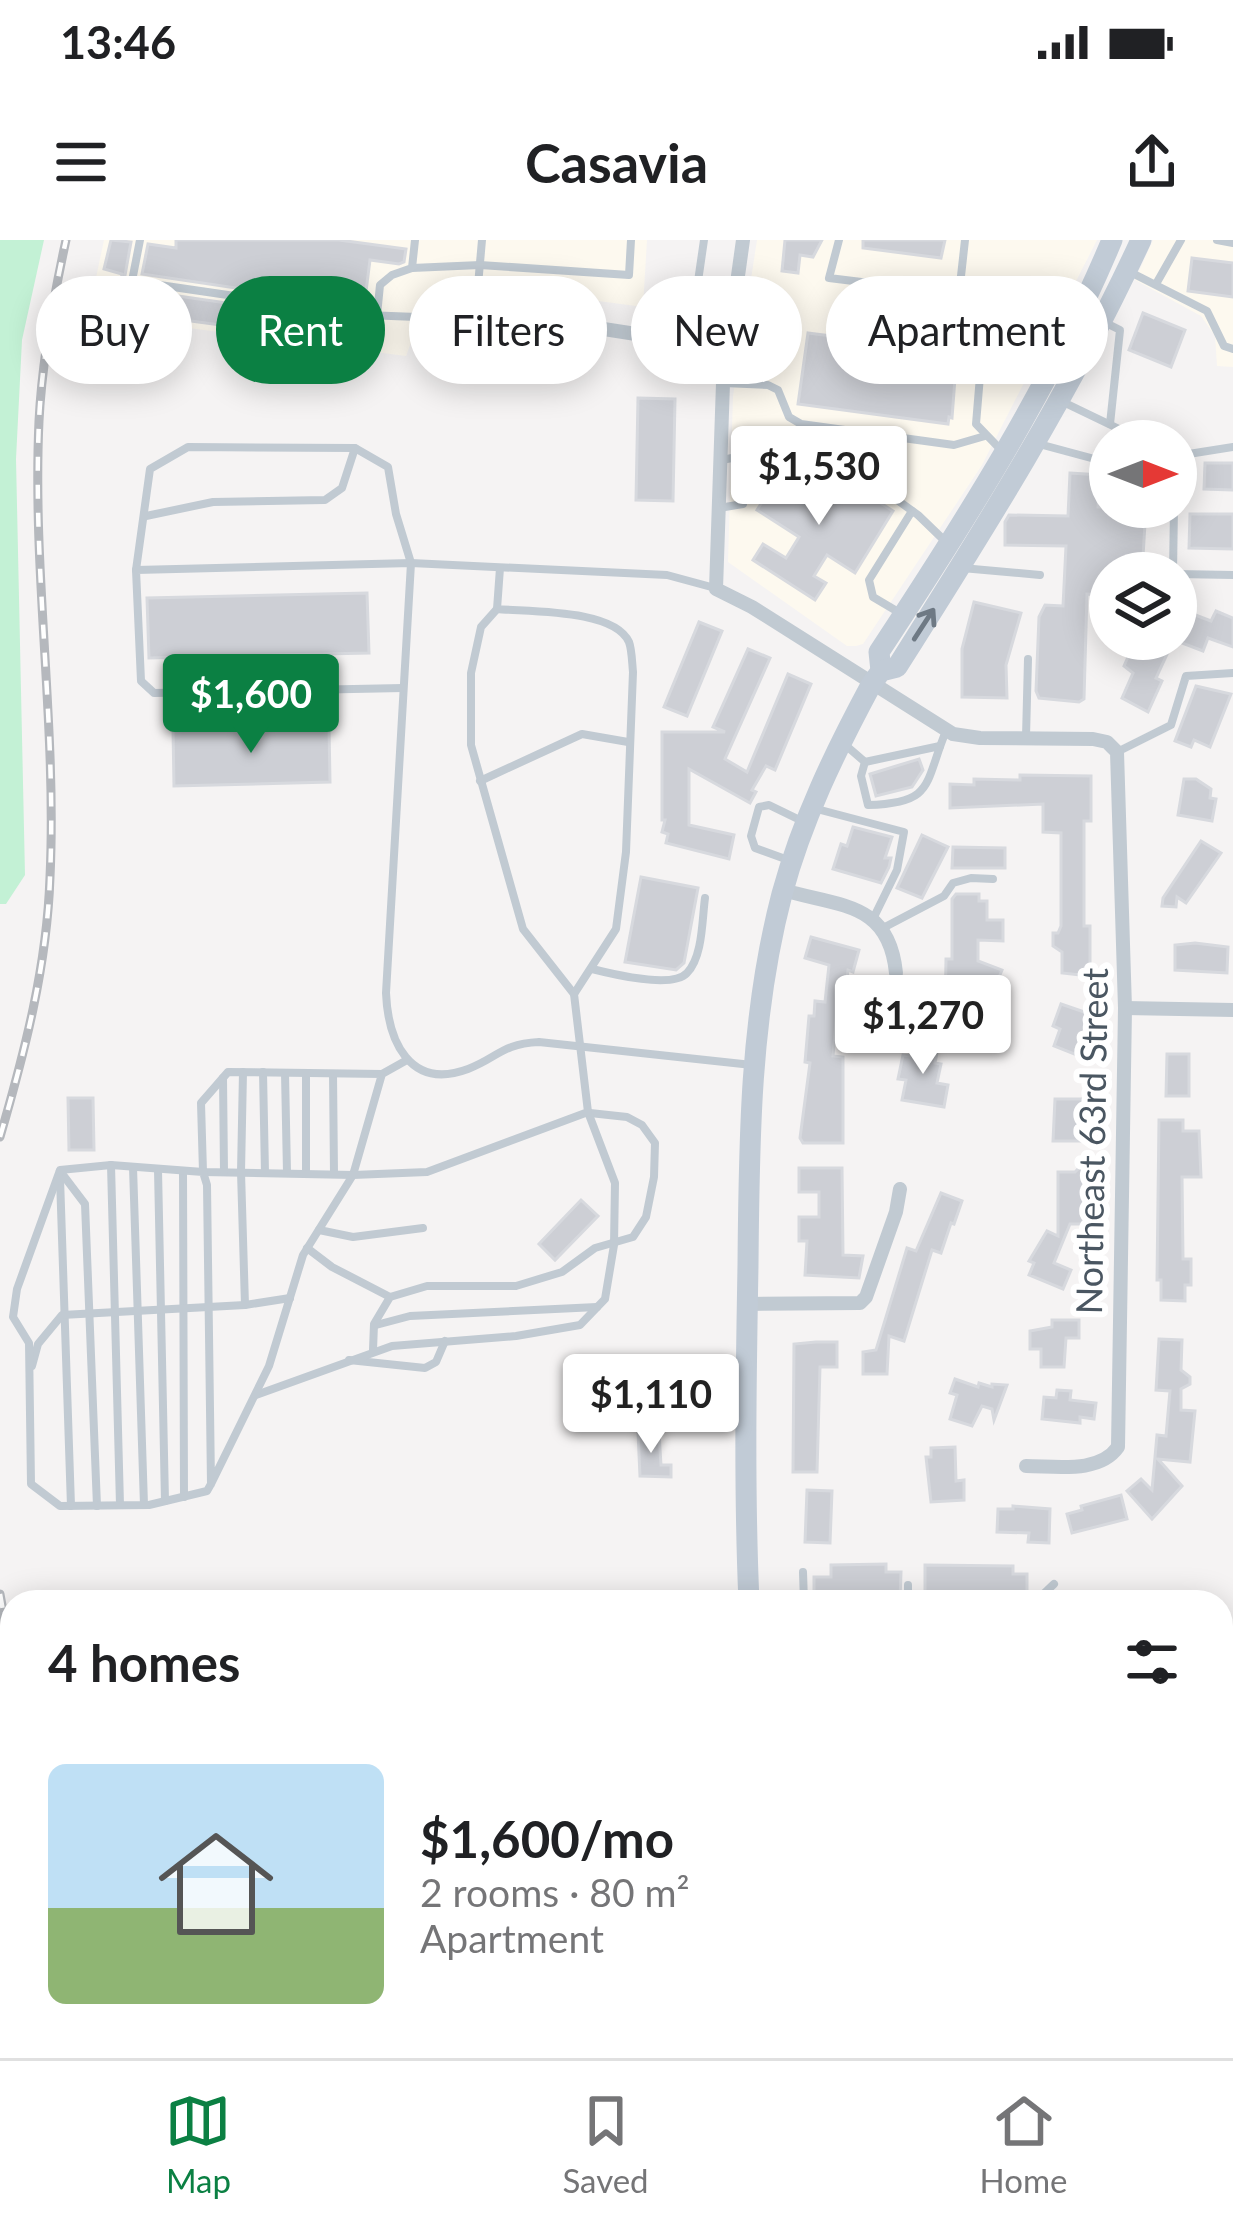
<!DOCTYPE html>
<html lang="en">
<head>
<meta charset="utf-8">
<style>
  body { margin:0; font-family:Lato,sans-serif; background:#f2f2f2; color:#202124; height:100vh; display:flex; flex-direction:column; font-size:45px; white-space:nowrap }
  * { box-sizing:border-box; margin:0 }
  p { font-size:39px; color:#757577 }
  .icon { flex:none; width:66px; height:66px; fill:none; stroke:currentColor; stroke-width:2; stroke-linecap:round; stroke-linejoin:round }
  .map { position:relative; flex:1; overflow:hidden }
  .side { position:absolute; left:0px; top:1350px; width:1233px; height:468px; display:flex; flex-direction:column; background:#fff; border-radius:36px 36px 0 0; box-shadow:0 6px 30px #0003 }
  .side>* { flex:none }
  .hud { position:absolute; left:36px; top:36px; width:1161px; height:108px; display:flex; gap:24px }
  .needle { width:78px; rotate:90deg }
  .tools { position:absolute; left:1089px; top:180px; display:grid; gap:24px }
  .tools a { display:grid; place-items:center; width:108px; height:108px; border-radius:50%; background:#fff; box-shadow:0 6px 30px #0003; font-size:60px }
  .price { position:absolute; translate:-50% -102px; padding:0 27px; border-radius:12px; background:#fff; color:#222; font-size:39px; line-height:78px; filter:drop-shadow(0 3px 6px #0008) }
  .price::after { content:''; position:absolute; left:50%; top:72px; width:36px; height:27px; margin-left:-18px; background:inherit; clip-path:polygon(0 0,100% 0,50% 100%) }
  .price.selected { background:#0b8043; color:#fff }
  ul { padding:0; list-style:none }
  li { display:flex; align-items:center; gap:36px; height:300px; padding:0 48px }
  li span { display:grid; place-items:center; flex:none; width:336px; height:240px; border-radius:18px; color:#555 }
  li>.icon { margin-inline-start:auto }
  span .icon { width:144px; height:144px; fill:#fffc; stroke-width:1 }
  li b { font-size:51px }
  h2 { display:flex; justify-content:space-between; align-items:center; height:144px; padding:0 48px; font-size:51px }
  .chip { padding:0 42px; border-radius:54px; background:#fff; box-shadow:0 6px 30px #0003; font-size:42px; line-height:108px }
  .chip.selected { background:#0b8043; color:#fff }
  .status { display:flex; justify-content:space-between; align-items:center; height:84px; padding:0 60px; background:#fff; direction:ltr }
  .status svg { height:33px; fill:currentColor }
  header { display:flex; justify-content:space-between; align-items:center; height:156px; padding:0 48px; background:#fff; font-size:54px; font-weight:700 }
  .menu { display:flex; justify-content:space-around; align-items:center; height:168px; border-top:3px solid #e0e0e0; background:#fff; font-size:33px; color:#757577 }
  .menu a { display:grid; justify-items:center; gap:6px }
  .menu .selected { color:#0b8043 }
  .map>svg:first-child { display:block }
  .commercial { fill:#fdf9ef }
  .green { fill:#c3f1d5 }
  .building { fill:#cdcfd5; stroke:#d7d9de; stroke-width:3 }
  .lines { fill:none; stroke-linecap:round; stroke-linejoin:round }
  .service { stroke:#c1cad2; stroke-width:8 }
  .minor { stroke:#c1cad2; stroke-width:14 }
  .tertiary { stroke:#c1cad2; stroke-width:18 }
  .secondary { stroke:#c1cbd6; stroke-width:21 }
  .rail-casing { stroke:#b5b8bd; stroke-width:9 }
  .rail { stroke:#fff; stroke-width:4.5; stroke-dasharray:14; stroke-linecap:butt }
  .oneway { stroke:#6e7984 }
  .labels { text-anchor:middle; stroke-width:12; stroke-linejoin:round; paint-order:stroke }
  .street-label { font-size:36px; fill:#4a5661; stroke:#fff }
</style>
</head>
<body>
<div class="status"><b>13:46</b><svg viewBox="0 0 49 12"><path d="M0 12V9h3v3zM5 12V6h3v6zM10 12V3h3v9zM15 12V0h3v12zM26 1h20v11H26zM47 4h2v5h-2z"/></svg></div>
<header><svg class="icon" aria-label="menu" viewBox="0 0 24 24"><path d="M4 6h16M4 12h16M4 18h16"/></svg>Casavia<svg class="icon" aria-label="share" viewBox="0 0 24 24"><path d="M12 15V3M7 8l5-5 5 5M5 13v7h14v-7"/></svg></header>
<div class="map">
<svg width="1233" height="1818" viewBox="0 0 1233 1818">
  <rect width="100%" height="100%" fill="#f5f3f3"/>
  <g class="commercial">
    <polygon points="104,0 647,0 643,67 457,42 454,69 425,65 406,116 88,75"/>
    <polygon points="757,0 1097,0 982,225 863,404 856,406 847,406 728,322 733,156"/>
    <polygon points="1153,0 1233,0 1233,127 1217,126 1215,96 1201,76 1135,40"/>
  </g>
  <polygon class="green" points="0,0 44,0 22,100 16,219 25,635 6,664 0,664"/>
  <g class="building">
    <polygon points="111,0 131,2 124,41 130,49 365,83 363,104 116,71 122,34 104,29"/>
    <polygon points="176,0 339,0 406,9 404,22 399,24 370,20 364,67 142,34 148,4 176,8"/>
    <polygon points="785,0 822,0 813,17 800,15 798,33 782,31"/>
    <polygon points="863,0 945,0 941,18 863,8"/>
    <polygon points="1192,18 1233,23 1233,57 1188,51"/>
    <polygon points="898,69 953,73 952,87 897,83"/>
    <polygon points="1143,73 1185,90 1171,127 1129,110"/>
    <polygon points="808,93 957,112 952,178 949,177 948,184 798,164"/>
    <polygon points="638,158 675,159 673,261 636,260"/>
    <polygon points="787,223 847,261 856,247 893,271 855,333 827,315 814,336 826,343 815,360 753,320 763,304 786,318 799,297 757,270"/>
    <polygon points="1205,223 1233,223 1233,250 1204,249"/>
    <polygon points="1070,233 1100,235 1098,267 1146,267 1142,333 1110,333 1110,355 1087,354 1084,459 1079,462 1039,458 1036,451 1039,377 1045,365 1063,366 1066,306 1005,305 1005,282 1009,275 1068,276"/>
    <polygon points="1190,274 1233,274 1233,309 1189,308"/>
    <polygon points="367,353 369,413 149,418 147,358"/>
    <polygon points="974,362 1021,373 1006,425 1007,458 962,457 962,409"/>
    <polygon points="1185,371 1211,381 1216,371 1233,378 1233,407 1208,398 1203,411 1174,400"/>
    <polygon points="699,382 722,391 687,476 664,467"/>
    <polygon points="1136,399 1174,399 1156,438 1162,441 1148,472 1122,458 1133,433 1124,426"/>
    <polygon points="748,409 770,418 725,519 747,532 788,434 811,444 775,530 766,526 752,550 756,552 750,563 689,529 689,585 734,595 729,619 666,603 668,594 662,592 665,580 662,580 662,492 725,492 713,487"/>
    <polygon points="1196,446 1231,454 1210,507 1194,500 1191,507 1175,501"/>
    <polygon points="329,486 330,542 174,546 173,489"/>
    <polygon points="919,519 923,530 912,547 876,556 870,534"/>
    <polygon points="1020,535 1091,536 1091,581 1084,581 1084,686 1090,686 1090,736 1062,733 1062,712 1053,706 1053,693 1058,693 1061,686 1061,593 1043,592 1043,564 950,568 950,544 974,545 974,539 1020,540"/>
    <polygon points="1184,539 1196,539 1211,549 1210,558 1216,559 1212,581 1178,575"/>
    <polygon points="853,587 892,597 885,618 891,618 889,627 881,643 833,629 841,604 847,606"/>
    <polygon points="922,595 948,607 922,658 897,648"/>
    <polygon points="1201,601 1221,613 1186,663 1177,657 1176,667 1162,666 1163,658"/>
    <polygon points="953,607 1005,608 1005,628 952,628"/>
    <polygon points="641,637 698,648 684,723 676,730 625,722"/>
    <polygon points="956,654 979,654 979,661 987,661 987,680 1003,680 1003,701 978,700 978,721 1002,730 995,747 1008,756 997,771 972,755 972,778 945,778 946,719 952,719 952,659"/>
    <polygon points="811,697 859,710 853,732 848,730 846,748 839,747 833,816 843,817 843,903 803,903 800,898 810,823 805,822 809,776 814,776 815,761 825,762 829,725 805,718"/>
    <polygon points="1195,703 1228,707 1227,733 1175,730 1175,705"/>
    <polygon points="1061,764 1090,774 1082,795 1089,798 1082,817 1054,806 1060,789 1053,786"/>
    <polygon points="913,803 938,808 935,823 941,824 937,843 948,845 944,867 902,860 906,840 898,839 903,815 910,816"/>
    <polygon points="1167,814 1189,814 1189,856 1166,856"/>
    <polygon points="68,858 93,858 94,910 69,910"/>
    <polygon points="1055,859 1087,859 1089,887 1086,887 1086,901 1053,901"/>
    <polygon points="1159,880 1183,880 1183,891 1199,891 1201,937 1182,937 1183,1019 1191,1019 1191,1045 1185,1045 1185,1061 1161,1060 1161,1040 1157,1040"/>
    <polygon points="1084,923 1083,984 1070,984 1054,1023 1071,1030 1063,1049 1029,1035 1034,1023 1029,1021 1047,991 1058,996 1058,932 1075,932"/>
    <polygon points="799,928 842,928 843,1015 863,1016 859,1038 805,1035 807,1001 799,1001 799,977 819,977 819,952 799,952"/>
    <polygon points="941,953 962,961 954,984 951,983 941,1013 932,1010 904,1101 889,1096 887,1134 863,1134 863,1112 876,1110 907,1008 916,1011"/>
    <polygon points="581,960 598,976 555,1020 539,1004"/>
    <polygon points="1052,1080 1079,1080 1079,1098 1066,1098 1064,1127 1041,1127 1041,1109 1030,1109 1030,1091 1052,1087"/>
    <polygon points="1159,1099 1182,1100 1181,1130 1190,1137 1190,1144 1181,1149 1181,1170 1195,1171 1190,1222 1158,1219 1182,1246 1152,1279 1127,1251 1141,1239 1152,1250 1157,1195 1166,1196 1170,1151 1156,1150"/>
    <polygon points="816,1102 837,1102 837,1127 820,1127 817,1232 793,1232 794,1104"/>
    <polygon points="955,1139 978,1147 979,1143 992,1147 992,1144 1007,1145 994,1180 992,1169 982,1166 972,1186 950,1179 957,1155 950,1153"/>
    <polygon points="1057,1150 1071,1151 1070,1160 1096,1163 1094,1179 1080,1177 1080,1183 1042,1179 1044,1157 1056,1158"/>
    <polygon points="638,1192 659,1192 661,1225 671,1225 671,1237 640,1236"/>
    <polygon points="955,1207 956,1241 964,1240 964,1260 931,1262 926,1217 931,1217 931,1208"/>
    <polygon points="807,1250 832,1251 830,1303 805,1302"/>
    <polygon points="1121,1255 1127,1279 1072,1293 1067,1274 1082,1270 1081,1266"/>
    <polygon points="1013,1266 1050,1269 1049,1303 1028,1302 1029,1293 997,1292 998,1269 1013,1269"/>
    <polygon points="886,1324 886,1332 901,1332 900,1362 814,1362 814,1337 831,1337 831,1325"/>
    <polygon points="925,1325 1013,1326 1013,1334 1027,1334 1027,1362 925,1362"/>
  </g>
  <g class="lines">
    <g class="service">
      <polyline points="140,0 132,41 365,75 417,77"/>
      <polyline points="839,0 829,38 959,54 965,0"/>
      <polyline points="1217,0 1233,3"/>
      <polyline points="412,28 480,25 629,35 631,0"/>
      <polyline points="1128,31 1207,71 1224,106 1233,109"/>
      <polyline points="1156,44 1181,0"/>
      <polyline points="476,68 482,0"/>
      <polyline points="377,75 380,45 392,35 412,28 415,0"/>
      <polyline points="1104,82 1120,90 1110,184"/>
      <polyline points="650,96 655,52 696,55 704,0"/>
      <polyline points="724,143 768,145 778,150 789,177 801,184 954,205 985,196"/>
      <polyline points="1063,162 1144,201"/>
      <polyline points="1039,204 1091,218"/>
      <polyline points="1003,212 976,184 982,112 988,100 1033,96 1063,105"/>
      <polyline points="1176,216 1233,207"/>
      <polyline points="722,220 781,208 868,239 918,275 947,303"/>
      <polyline points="719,268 743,264 745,214"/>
      <polyline points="146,276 213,262 325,260 342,248 355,208"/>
      <polyline points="962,328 1040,335"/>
      <path d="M136,330L150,229L188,207L355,208L388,227L396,274L411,323L386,753C388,800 409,851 468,829C499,817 501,804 539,802L752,825"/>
      <polyline points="1173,333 1174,267"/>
      <polyline points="1176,334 1233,335"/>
      <polyline points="497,369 481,387 471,433 471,505 523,689 574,754"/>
      <polyline points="900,373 873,357 869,340 912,271"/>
      <polyline points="403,448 154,453 141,441 136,330 411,323 667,335 715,348"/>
      <polyline points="1026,497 1028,419"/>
      <polyline points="843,503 865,522"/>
      <polyline points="1117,512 1171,485 1186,436 1233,433"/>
      <path d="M865,522L861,536L868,565C935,563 924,544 946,491"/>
      <polyline points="865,522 940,506"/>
      <polyline points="480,541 582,494 628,502"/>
      <polyline points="813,568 904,592 897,630 873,679"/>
      <polyline points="791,621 755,608 751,596 759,567 769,565 804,582"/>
      <polyline points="883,688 944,656 953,643 971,638 993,639"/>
      <path d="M592,729C612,734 672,749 687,733C703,717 702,679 705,658"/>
      <polyline points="263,832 265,933"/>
      <polyline points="285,833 287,933"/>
      <polyline points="306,833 306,934"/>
      <polyline points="333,834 334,934"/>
      <polyline points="382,834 353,935 203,932 201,863 228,832 382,834 407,820"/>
      <polyline points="223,838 224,932"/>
      <polyline points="111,925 120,1265"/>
      <polyline points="133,927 144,1265"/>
      <polyline points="158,930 165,1261"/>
      <polyline points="60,931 85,964 97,1266"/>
      <polyline points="183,931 184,1257"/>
      <polyline points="60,938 71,1266"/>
      <polyline points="319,990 353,997 423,988"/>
      <polyline points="307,1008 332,1027 390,1057"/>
      <polyline points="245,1065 290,1058"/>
      <polyline points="376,1085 410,1076 597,1067"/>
      <polyline points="373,1110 374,1084 390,1057 427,1046 516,1046 562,1032 595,1008 633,997 646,977 654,937 655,903 642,885 627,877 590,873"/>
      <polyline points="349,1120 425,1128 436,1122 445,1101"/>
      <polyline points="32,1126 38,1104 62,1075 245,1065 241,932 243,832"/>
      <polyline points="256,1155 392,1106 516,1096 580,1085 605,1059 614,1005 615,943 588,872"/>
      <path d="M211,1244L207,945L203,932L111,925L60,930L17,1049L13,1077L29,1103L31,1244L60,1266L149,1265L207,1251L211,1244L269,1126L303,1015L353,935L427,932L588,872L574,754L616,689L626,612L633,432C632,423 632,410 629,402C614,369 530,372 497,369L500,328"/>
      <polyline points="803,1332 804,1362"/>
      <polyline points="908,1345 908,1362"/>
      <polyline points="1035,1362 1054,1344"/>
      <polyline points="0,1709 12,1775"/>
      <polyline points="0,1816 12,1800"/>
      <polyline points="576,1818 578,1806"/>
    </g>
    <g class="minor">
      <path d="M743,0L723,143L716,349L752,367L953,494L980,498L1093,499L1107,502L1117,512L1125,768L1118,1207C1099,1234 1056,1226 1026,1226"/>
      <polyline points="418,77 462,67 726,108"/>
      <path d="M783,650C841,667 889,662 896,733"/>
      <polyline points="1125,768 1233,770"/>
      <polyline points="747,1064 860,1063 866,1057 896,972 900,949"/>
      <polyline points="669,1806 669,1818"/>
    </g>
    <polyline class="tertiary" points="1221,1785 1233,1785"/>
    <g class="secondary">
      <path d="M881,431L879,412C966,280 1051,146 1112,0"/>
      <path d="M749,1362C744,1250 746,1137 748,1025C749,900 750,776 782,654C802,580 835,512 871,445L881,431L897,427C985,288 1072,150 1141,0"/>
      <polyline points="897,1806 903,1818"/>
    </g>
    <g class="rail-casing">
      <g id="rail">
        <path d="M0,897C25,811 47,726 50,637C57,485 32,333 39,181C42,120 53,60 66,0"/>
        <polyline points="0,1354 12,1421"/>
        <polyline points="87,1806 90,1818"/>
      </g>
    </g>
    <use href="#rail" class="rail"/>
  </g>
  <defs><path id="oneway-shaft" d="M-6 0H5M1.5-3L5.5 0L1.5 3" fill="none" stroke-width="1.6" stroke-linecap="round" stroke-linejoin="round" transform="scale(3)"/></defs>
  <use class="oneway" href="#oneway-shaft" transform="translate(924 384) rotate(-57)"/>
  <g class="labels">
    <g class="street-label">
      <text transform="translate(1092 901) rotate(-89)" y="13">Northeast 63rd Street</text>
    </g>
  </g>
</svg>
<div class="tools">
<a><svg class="needle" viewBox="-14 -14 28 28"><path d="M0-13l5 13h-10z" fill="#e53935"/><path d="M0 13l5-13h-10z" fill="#757577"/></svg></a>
<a><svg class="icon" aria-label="layers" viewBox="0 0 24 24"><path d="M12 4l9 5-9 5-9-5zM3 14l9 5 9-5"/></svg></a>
</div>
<b class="price" style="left:819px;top:288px">$1,530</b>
<b class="price selected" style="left:251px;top:516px">$1,600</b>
<b class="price" style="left:923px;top:837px">$1,270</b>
<b class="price" style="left:651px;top:1216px">$1,110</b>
<div class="hud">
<a class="chip">Buy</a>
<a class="chip selected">Rent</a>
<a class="chip">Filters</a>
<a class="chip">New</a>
<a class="chip">Apartment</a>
</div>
<section class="side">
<h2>4 homes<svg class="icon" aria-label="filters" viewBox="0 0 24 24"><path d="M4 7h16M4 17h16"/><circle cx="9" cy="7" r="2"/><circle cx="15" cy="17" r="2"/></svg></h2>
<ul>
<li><span style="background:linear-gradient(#bfe0f5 60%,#8fb573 0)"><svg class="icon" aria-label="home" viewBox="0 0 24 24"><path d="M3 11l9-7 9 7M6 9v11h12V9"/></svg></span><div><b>$1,600/mo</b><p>2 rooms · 80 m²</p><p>Apartment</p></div></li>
</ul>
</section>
</div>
<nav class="menu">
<a class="selected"><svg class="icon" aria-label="map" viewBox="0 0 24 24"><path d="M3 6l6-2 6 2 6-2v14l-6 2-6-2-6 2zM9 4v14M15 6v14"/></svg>Map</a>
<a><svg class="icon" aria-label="saved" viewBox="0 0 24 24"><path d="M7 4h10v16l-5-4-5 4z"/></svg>Saved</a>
<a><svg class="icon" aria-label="home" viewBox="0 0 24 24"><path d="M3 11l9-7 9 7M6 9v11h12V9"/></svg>Home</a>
</nav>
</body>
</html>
